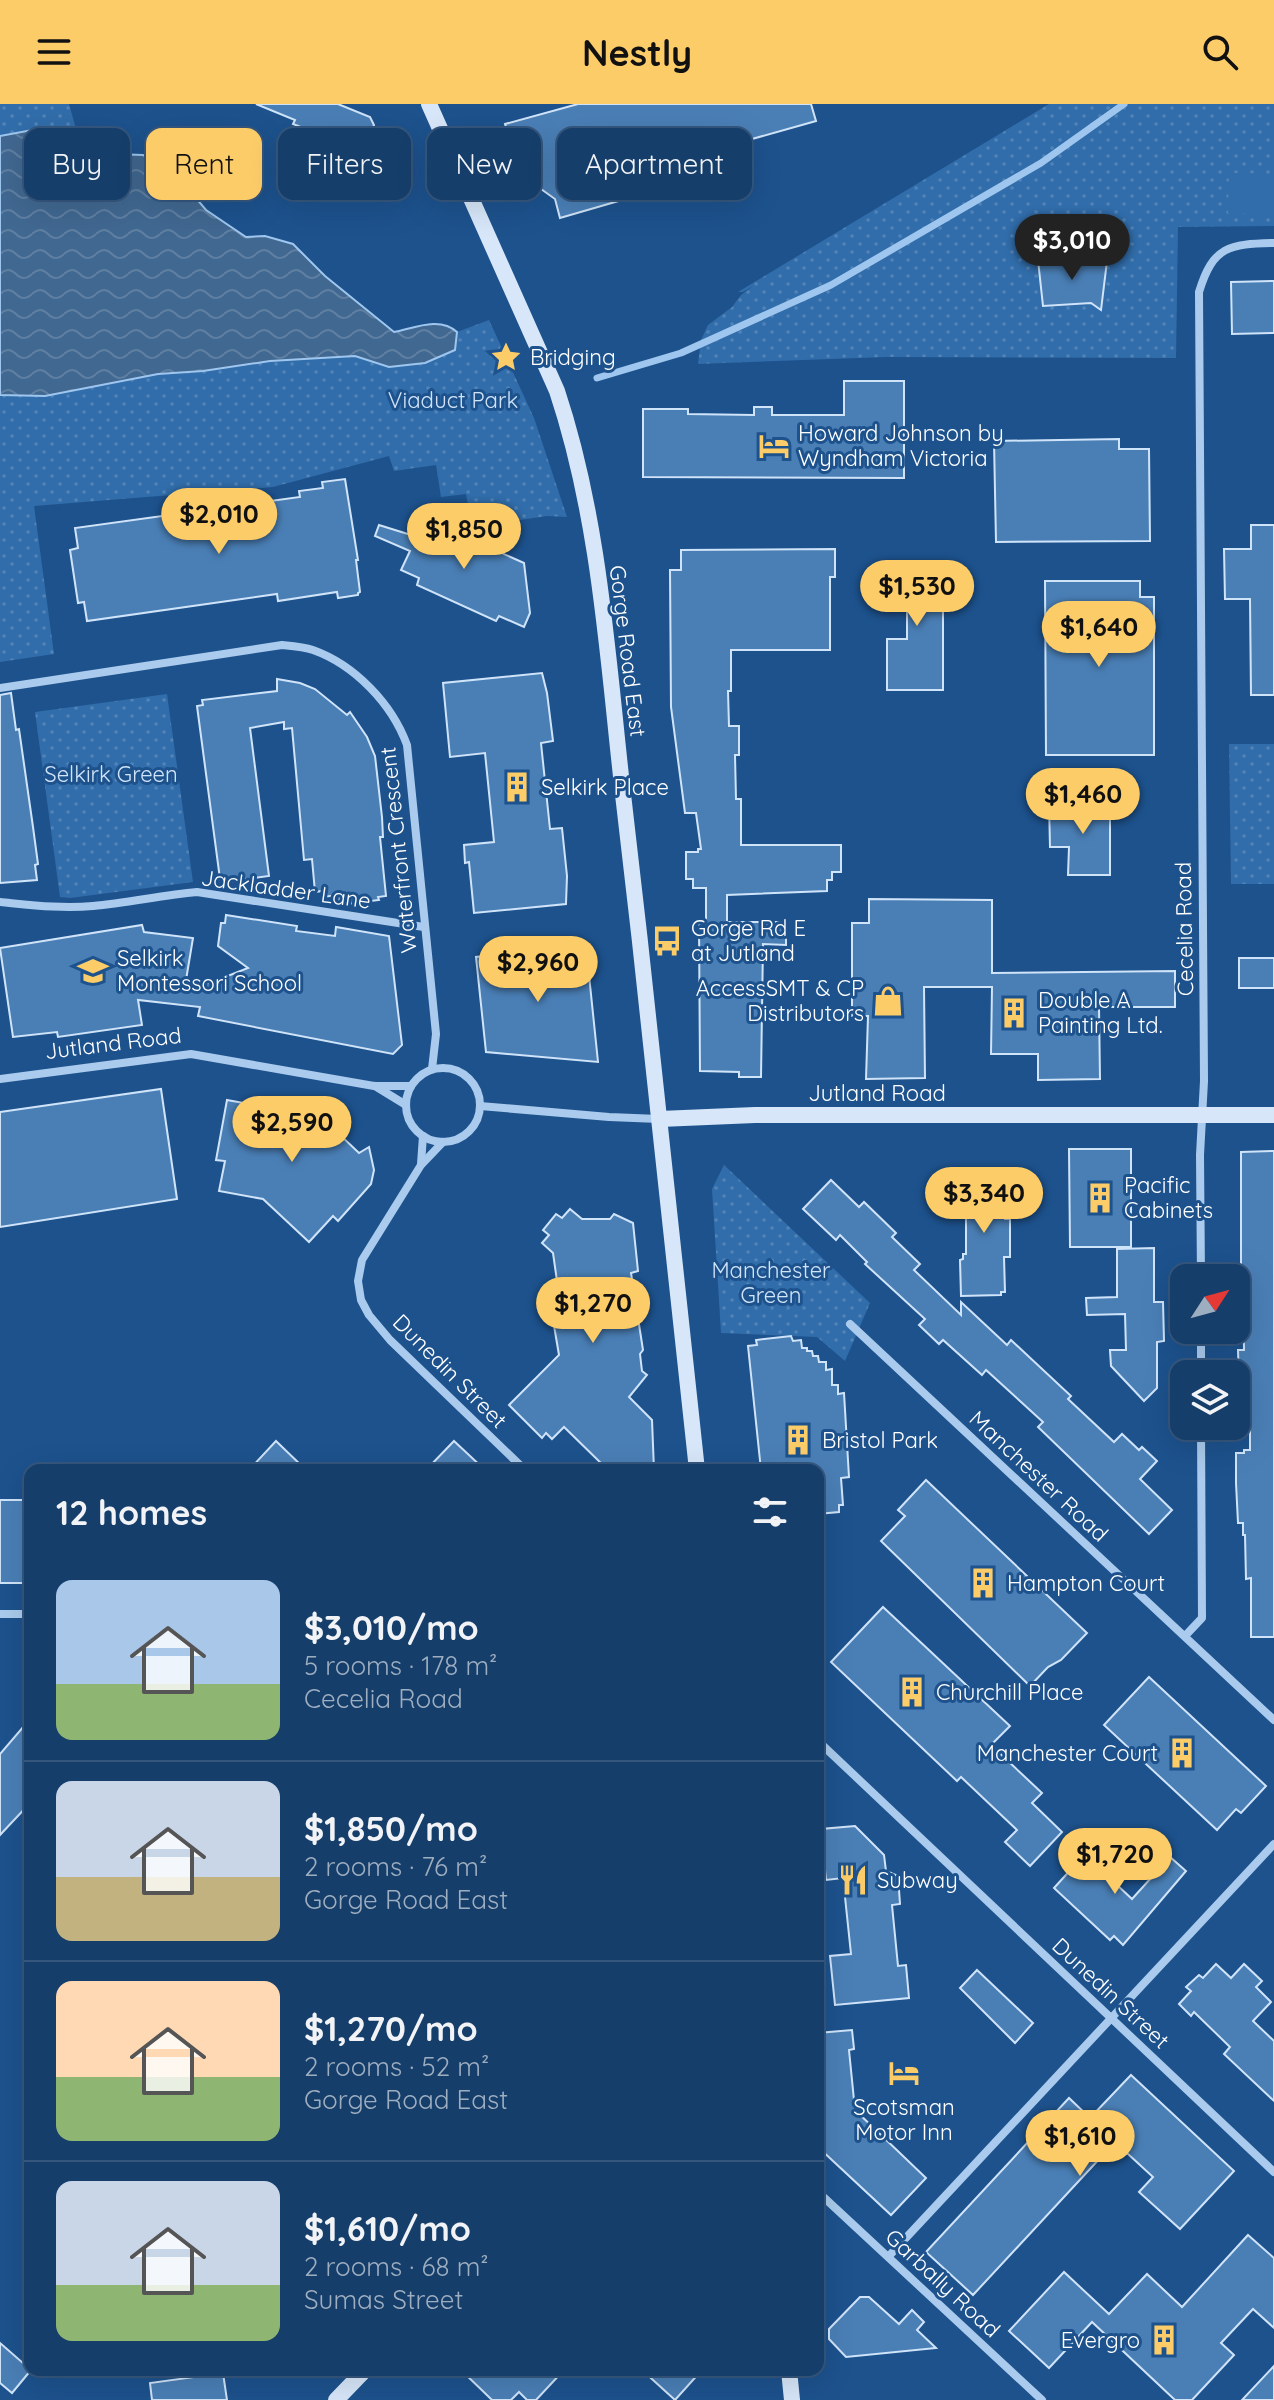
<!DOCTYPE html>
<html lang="en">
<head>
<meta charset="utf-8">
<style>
  body { margin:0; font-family:Quicksand,sans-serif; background:#234972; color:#f1f3f6; height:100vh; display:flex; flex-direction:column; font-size:30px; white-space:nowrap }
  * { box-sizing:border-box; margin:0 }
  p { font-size:26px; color:#9eaec1 }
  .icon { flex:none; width:44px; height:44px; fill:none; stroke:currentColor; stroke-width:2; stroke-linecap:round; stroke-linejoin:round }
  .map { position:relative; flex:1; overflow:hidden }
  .sheet { position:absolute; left:24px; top:1360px; width:800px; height:912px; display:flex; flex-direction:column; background:#163e6a; border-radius:16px; box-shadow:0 8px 32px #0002,0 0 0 2px #35577e }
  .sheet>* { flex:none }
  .banner { position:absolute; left:24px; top:24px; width:800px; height:72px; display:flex; gap:16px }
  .needle { width:52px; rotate:54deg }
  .controls { position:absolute; left:1170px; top:1160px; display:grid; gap:16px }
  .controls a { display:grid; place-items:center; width:80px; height:80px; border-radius:16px; background:#163e6a; box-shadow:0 8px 32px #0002,0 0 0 2px #35577e; font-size:40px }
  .price { position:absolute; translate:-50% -68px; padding:0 18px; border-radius:28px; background:#fccc69; color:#111; font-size:26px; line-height:52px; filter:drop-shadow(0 2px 4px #0008) }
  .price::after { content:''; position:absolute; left:50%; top:48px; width:24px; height:18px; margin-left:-12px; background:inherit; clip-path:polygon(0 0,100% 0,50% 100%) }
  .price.current { background:#222; color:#fff }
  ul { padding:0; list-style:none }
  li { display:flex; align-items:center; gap:24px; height:200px; padding:0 32px }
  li+li { border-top:2px solid #35577e }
  li span { display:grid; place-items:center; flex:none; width:224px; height:160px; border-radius:16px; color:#555 }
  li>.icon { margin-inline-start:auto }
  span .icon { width:96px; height:96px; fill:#fffc; stroke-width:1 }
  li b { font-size:34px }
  h2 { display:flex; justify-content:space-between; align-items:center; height:96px; padding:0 32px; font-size:34px }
  .tag { padding:0 28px; border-radius:16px; background:#163e6a; box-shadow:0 8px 32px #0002,0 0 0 2px #35577e; font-size:28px; line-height:72px }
  .tag.current { background:#fccc69; color:#111 }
  header { display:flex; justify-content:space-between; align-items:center; height:104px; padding:0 32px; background:#fccc69; color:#111; font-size:36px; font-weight:800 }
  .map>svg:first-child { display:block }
  .green { fill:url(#green-dots) }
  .pitch { fill:#316daa }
  .water { fill:url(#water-waves); stroke:#9ec6ee; stroke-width:2 }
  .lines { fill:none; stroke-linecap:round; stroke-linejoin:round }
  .stream { stroke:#9ec6ee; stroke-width:7 }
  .building { fill:#4a7fb6; stroke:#d0e4f9; stroke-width:2 }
  .street { stroke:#aacbed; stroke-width:8 }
  .secondary { stroke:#d7e7f9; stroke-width:16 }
  .labels { text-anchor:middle; stroke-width:6; stroke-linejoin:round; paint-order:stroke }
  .poi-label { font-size:22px; fill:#fff; stroke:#1d528d; text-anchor:start }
  .park-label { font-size:22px; fill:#d0e4f9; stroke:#1d528d }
  .street-label { font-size:22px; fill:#fff; stroke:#1d528d }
</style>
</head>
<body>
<header><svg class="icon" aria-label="menu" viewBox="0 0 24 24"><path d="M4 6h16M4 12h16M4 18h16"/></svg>Nestly<svg class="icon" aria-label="search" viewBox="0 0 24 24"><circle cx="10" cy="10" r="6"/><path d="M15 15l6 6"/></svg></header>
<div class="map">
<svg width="1274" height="2296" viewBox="0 0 1274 2296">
  <defs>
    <pattern id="green-dots" width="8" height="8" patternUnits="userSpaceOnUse" patternTransform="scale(2)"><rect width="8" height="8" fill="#316daa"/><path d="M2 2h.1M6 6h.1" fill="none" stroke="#5083b7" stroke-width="1.8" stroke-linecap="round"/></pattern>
    <pattern id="water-waves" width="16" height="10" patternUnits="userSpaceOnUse" patternTransform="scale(2)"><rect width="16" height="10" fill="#416891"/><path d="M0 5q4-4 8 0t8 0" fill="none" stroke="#5e7fa2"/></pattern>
  </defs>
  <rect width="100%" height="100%" fill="#1d528d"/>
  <g class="green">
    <polygon points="0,0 69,0 80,39 43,24 0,32"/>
    <polygon points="1049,0 1274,0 1274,122 1178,123 1176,254 886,253 698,260 701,236 708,221 732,203 741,191 753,182 743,188 738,188"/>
    <polygon points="489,216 534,314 567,413 547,412 472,423 466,390 441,393 436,361 394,367 389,352 273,383 34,402 54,550 0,558 0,279 457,228"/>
    <polygon points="167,590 193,778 70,794 60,793 35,608"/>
    <polygon points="1229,640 1274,640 1274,780 1231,780"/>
    <polygon points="724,1061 870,1199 845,1257 817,1233 721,1229 712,1085"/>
  </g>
  <polygon class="pitch" points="1229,69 1274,70 1274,110 1228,109"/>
  <path class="water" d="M43,24L114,50L143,51L173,67L206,106L246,133L265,132L293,140L325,172L394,228C414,224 440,212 457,228L455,246L425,259L389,263L355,252L270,257L203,267L158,270L45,292L0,291V32Z"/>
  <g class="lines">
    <polyline class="stream" points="597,274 681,249 831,181 1041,59 1124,0"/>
  </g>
  <g class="building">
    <polygon points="256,0 338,0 370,13 374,21 364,44 317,26 316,29 293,20 295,16"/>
    <polygon points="578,0 811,0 816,17 713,46 716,57 650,75 653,87 560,114 555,95 534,80 526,54 516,57 505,20"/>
    <polygon points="1038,156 1107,157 1101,206 1091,199 1043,202"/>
    <polygon points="1274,177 1274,229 1232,230 1231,178"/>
    <polygon points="844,277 904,277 904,374 643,373 643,305 688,305 688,310 754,311 754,303 772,303 772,311 844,311"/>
    <polygon points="1119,335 1119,345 1149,345 1150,437 996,438 994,337"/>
    <polygon points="345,375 358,456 356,456 360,488 358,489 358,491 338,494 337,488 278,497 277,490 87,517 84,498 78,499 70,446 78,444 75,424 300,393 299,387 323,384 322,378"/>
    <polygon points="419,412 524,459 530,509 524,523 499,512 496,517 417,481 419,474 401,466 410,447 375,432 379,421 411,431"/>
    <polygon points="1251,421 1274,421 1274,591 1251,591 1250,495 1225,495 1224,445 1251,445"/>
    <polygon points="835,445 835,473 830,473 830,546 731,546 731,587 728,587 729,622 739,622 739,651 735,651 736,695 741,695 741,741 841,741 841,768 832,768 832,776 827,776 827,787 727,791 727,818 786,818 786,841 763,840 761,973 739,973 739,968 700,967 699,818 706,818 706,784 693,784 693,775 686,775 686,748 698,748 698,745 701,745 696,709 685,709 671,603 670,466 681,466 681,446"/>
    <polygon points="907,459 943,459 943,586 887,586 887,535 907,535 907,499 884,499 884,468 907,468"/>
    <polygon points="1045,477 1140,477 1140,493 1154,493 1154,651 1046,651"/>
    <polygon points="542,569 547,589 553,637 541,639 550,725 562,724 567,772 566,800 474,809 469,758 465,759 464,741 494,738 485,649 450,653 443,579"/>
    <polygon points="277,575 300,579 315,585 347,611 350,608 367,633 375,652 382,713 383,733 380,733 386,792 378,793 379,796 339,801 340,791 322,793 322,787 315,788 312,755 304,756 292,624 284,625 284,618 250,624 269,772 226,778 226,774 220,775 197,602 203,601 202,596 277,587"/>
    <polygon points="11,589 16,626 19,625 33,723 38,760 35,761 37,776 0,779 0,591"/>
    <polygon points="1110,698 1110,771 1068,771 1069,743 1050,743 1049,699"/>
    <polygon points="869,795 992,796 992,869 1175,867 1175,903 1099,903 1100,975 1038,976 1038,950 991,950 992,883 924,883 925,974 866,975 868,912 852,912 852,819 869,819"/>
    <polygon points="226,811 297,822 296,827 335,832 336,823 389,832 402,941 393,950 198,912 200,903 138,896 142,921 58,933 57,928 13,933 0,844 142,821 144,828 193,834 186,876 210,879 248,864 218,842 221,819 225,819"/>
    <polygon points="586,842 598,958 486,948 476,853"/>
    <rect x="1239" y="854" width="35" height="30"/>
    <polygon points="161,985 177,1095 0,1123 0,1008"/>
    <polygon points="227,996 341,1017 339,1030 359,1049 369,1043 374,1066 371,1080 338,1117 333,1112 309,1138 263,1095 219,1087 225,1057 216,1056"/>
    <polygon points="1069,1045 1131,1045 1131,1143 1070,1143"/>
    <polygon points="1274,1047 1274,1533 1251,1533 1251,1474 1246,1475 1245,1431 1243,1431 1243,1419 1238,1419 1236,1379 1236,1349 1244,1349 1244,1346 1250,1346 1250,1286 1241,1286 1241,1278 1239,1278 1238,1246 1244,1246 1243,1177 1241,1177 1241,1048"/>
    <polygon points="959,1070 1002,1070 1001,1074 1004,1074 1005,1115 1010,1115 1010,1153 1004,1153 1005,1188 1001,1188 1001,1191 961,1192 960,1156 963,1155 963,1150 966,1150 966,1112 963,1112 964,1108 960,1108"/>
    <polygon points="831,1076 859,1103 864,1098 896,1129 892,1133 920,1160 914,1166 961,1211 961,1198 1007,1241 1011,1236 1071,1292 1068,1295 1114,1338 1122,1330 1139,1346 1142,1343 1157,1357 1140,1375 1172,1406 1149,1430 1038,1323 1043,1318 986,1266 982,1271 943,1236 939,1240 919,1221 925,1215 865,1160 867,1158 840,1131 836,1136 803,1105"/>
    <polygon points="570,1105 582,1115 610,1115 614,1110 633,1119 638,1167 631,1169 643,1246 640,1250 642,1267 647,1271 629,1293 652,1316 654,1366 608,1366 564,1323 552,1335 546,1329 542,1334 509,1301 559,1251 551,1204 541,1194 557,1177 553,1149 542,1139 549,1131 543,1126 556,1110 562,1114"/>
    <polygon points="1154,1144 1154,1198 1163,1198 1164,1237 1157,1238 1157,1284 1144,1297 1111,1262 1110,1246 1126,1246 1125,1210 1087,1211 1086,1194 1117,1193 1117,1145"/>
    <polygon points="791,1232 793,1237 801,1236 802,1244 807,1244 807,1247 812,1247 813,1252 818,1252 819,1258 826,1258 826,1266 832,1265 832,1281 838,1281 838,1290 844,1289 849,1373 841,1374 843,1401 839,1401 839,1408 818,1410 818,1366 761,1366 748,1242 757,1241 756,1236"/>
    <polygon points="276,1337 306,1366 249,1366"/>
    <polygon points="454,1337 485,1366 426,1366"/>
    <polygon points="926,1376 1087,1529 1061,1556 1048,1563 1030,1582 881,1437 905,1412 898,1406"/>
    <rect x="0" y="1396" width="30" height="83"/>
    <polygon points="883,1503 1010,1622 991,1641 1042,1689 1032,1699 1062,1728 1030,1762 1005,1738 1017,1726 961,1673 957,1677 831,1558"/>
    <polygon points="1149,1573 1266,1682 1241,1709 1236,1705 1217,1726 1104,1621"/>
    <polygon points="30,1615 30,1699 0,1731 0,1650"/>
    <polygon points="855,1722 884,1751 886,1767 898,1772 900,1800 892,1801 898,1862 906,1861 909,1894 835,1901 830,1852 851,1850 843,1774 826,1776 821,1725"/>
    <polygon points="1092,1746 1106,1759 1100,1765 1132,1795 1170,1753 1186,1767 1123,1841 1114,1832 1110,1836 1054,1784 1085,1750 1086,1752"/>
    <polygon points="1216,1860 1231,1874 1244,1860 1262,1877 1256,1883 1271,1898 1253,1917 1274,1937 1274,1997 1224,1950 1230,1943 1194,1908 1191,1912 1179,1900 1191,1887 1186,1883 1199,1871 1203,1874"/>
    <polygon points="977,1866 1033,1919 1015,1939 960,1884"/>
    <polygon points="852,1926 854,1945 849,1946 855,2006 926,2074 891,2111 818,2043 818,1929"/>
    <polygon points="1131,1971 1234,2067 1180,2125 1139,2088 1153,2073 1115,2038 973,2191 926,2148 1069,1994 1090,2014"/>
    <polygon points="1248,2131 1274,2154 1274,2224 1253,2205 1221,2239 1234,2251 1192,2296 1175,2296 1092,2218 1049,2264 1009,2227 1064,2168 1109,2210 1147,2170 1182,2203"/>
    <polygon points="860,2193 869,2193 899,2220 912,2206 924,2218 917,2226 936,2244 846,2253 829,2235 829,2225"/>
    <polygon points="0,2239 31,2266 12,2289 0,2279"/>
    <polygon points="1274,2262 1274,2296 1242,2296"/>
    <polygon points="461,2266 564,2266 536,2296 527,2296 519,2288 511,2296 492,2296"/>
    <polygon points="642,2266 702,2266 675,2296"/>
    <polygon points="223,2269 227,2296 152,2296 150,2279"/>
  </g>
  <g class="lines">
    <g class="street">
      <path d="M0,584L282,541C292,542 304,543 313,546C355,561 392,600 407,641L436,930L432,965"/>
      <path d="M0,798C31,801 62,805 93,802C128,799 162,791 197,788L424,823"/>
      <circle cx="443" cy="1001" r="37"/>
      <polyline points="0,975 191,950 374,982 411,982"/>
      <polyline points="375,982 406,1001"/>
      <polyline points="480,1002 609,1013 659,1015"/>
      <polyline points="443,1038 421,1061 362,1156 358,1177 361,1196 369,1211 390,1236 525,1366"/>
      <polyline points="421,1060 423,1032"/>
      <path d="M1201,1174L1200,1051L1204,977L1199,188C1213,142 1229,140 1274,139"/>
      <polyline points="850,1220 1274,1616"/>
      <polyline points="1201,1226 1201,1270"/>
      <polyline points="0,1510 30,1510"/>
      <polyline points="1185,1532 1202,1514 1201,1322"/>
      <polyline points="818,1637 1274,2068"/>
      <polyline points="818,2088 1042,2296"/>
      <polyline points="889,2152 1274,1740"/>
    </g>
    <g class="secondary">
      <path d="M429,0L557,287C601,419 608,562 624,699C650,921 674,1143 697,1366"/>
      <polyline points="660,1015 755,1011 1274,1011"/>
      <polyline points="789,2266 792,2296"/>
      <polyline points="336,2296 365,2266"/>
    </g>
  </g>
  <defs>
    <g id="sight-bare" transform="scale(2.4)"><path d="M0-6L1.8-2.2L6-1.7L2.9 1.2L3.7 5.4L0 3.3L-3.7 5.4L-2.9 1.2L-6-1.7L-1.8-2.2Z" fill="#fccc69" stroke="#1d528d" stroke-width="2.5" paint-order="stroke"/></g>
    <g id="hotel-bare" transform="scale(2.4)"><path d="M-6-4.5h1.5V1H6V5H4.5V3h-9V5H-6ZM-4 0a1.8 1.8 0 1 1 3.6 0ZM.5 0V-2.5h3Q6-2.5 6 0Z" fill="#fccc69" stroke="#1d528d" stroke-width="2.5" paint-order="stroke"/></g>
    <g id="building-bare" transform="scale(2.4)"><path d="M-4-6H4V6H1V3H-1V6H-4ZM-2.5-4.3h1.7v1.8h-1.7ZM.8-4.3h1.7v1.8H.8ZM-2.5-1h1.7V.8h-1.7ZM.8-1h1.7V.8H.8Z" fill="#fccc69" stroke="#1d528d" stroke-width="2.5" paint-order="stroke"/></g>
    <g id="bus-bare" transform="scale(2.4)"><path d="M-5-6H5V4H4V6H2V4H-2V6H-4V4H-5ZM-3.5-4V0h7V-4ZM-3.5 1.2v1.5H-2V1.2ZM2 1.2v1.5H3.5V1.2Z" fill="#fccc69" stroke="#1d528d" stroke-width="2.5" paint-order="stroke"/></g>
    <g id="school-bare" transform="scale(2.4)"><path d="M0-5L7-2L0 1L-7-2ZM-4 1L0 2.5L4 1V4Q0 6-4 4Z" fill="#fccc69" stroke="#1d528d" stroke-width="2.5" paint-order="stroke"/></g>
    <g id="shop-bare" transform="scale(2.4)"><path d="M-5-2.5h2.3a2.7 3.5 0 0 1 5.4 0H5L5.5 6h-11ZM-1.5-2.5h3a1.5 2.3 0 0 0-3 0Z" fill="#fccc69" stroke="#1d528d" stroke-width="2.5" paint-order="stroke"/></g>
    <g id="restaurant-bare" transform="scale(2.4)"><path d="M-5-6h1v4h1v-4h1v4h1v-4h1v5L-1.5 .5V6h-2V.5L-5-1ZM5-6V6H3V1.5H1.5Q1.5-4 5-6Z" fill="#fccc69" stroke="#1d528d" stroke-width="2.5" paint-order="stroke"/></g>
  </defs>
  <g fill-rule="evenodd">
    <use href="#sight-bare" x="506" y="253"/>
    <use href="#hotel-bare" x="774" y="342"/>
    <use href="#building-bare" x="517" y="683"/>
    <use href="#bus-bare" x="667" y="837"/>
    <use href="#school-bare" x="93" y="867"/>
    <use href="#shop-bare" x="888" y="897"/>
    <use href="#building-bare" x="1014" y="909"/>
    <use href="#building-bare" x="1100" y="1094"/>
    <use href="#building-bare" x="798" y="1336"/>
    <use href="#building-bare" x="983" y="1479"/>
    <use href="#building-bare" x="912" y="1588"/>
    <use href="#building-bare" x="1182" y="1649"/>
    <use href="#restaurant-bare" x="853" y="1776"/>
    <use href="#hotel-bare" x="904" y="1969"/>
    <use href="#building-bare" x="1164" y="2236"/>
  </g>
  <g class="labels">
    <g class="poi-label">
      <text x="530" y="261">Bridging</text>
      <text x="798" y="337">Howard Johnson by<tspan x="798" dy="25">Wyndham Victoria</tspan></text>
      <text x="541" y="691">Selkirk Place</text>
      <text x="691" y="832">Gorge Rd E<tspan x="691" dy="25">at Jutland</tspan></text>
      <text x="117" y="862">Selkirk<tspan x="117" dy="25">Montessori School</tspan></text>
      <text x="864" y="892" text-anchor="end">AccessSMT &amp; CP<tspan x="864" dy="25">Distributors</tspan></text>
      <text x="1038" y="904">Double A<tspan x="1038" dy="25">Painting Ltd.</tspan></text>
      <text x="1124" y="1089">Pacific<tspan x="1124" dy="25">Cabinets</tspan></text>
      <text x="822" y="1344">Bristol Park</text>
      <text x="1007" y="1487">Hampton Court</text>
      <text x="936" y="1596">Churchill Place</text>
      <text x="1158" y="1657" text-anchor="end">Manchester Court</text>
      <text x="877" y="1784">Subway</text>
      <text x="904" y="2011" text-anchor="middle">Scotsman<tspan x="904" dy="25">Motor Inn</tspan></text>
      <text x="1140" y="2244" text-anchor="end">Evergro</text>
    </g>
    <g class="park-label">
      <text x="453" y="304">Viaduct Park</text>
      <text x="111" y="678">Selkirk Green</text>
      <text x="771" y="1174">Manchester<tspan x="771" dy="25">Green</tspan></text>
    </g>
    <g class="street-label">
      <text transform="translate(628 547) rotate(83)" y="8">Gorge Road East</text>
      <text transform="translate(398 746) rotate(-96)" y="8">Waterfront Crescent</text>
      <text transform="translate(286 785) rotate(8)" y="8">Jackladder Lane</text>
      <text transform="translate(1184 825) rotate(-91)" y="8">Cecelia Road</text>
      <text transform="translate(113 939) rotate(-7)" y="8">Jutland Road</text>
      <text x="877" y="997">Jutland Road</text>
      <text transform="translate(450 1267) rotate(45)" y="8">Dunedin Street</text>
      <text transform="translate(1039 1372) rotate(43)" y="8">Manchester Road</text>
      <text transform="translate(1111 1889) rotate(43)" y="8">Dunedin Street</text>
      <text transform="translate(943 2179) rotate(43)" y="8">Garbally Road</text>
    </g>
  </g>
</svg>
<div class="controls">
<a><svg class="needle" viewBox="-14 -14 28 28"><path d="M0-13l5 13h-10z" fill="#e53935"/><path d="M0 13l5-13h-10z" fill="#9eaec1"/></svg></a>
<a><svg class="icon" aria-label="layers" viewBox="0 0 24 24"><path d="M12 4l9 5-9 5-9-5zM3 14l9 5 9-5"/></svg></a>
</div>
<b class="price current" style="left:1072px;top:178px">$3,010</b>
<b class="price" style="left:219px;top:452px">$2,010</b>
<b class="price" style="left:464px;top:467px">$1,850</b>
<b class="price" style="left:917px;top:524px">$1,530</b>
<b class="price" style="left:1099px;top:565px">$1,640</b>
<b class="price" style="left:1083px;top:732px">$1,460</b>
<b class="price" style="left:538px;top:900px">$2,960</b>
<b class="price" style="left:292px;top:1060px">$2,590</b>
<b class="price" style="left:984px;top:1131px">$3,340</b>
<b class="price" style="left:593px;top:1241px">$1,270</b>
<b class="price" style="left:1115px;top:1792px">$1,720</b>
<b class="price" style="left:1080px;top:2074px">$1,610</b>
<div class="banner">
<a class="tag">Buy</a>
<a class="tag current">Rent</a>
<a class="tag">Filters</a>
<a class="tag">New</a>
<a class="tag">Apartment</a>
</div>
<section class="sheet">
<h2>12 homes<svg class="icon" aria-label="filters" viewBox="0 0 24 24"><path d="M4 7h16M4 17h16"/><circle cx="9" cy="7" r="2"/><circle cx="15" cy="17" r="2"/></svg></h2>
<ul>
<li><span style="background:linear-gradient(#a9c7e8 65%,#8fb573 0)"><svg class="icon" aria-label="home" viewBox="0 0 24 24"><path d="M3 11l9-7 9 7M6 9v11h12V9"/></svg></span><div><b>$3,010/mo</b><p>5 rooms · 178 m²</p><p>Cecelia Road</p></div></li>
<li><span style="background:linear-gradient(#c9d6e8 60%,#c2b280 0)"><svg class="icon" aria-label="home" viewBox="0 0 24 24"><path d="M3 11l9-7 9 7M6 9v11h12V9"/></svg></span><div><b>$1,850/mo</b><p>2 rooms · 76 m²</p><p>Gorge Road East</p></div></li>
<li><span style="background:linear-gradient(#ffd9b3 60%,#8fb573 0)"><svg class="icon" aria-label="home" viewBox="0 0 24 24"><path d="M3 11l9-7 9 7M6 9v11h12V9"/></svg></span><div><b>$1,270/mo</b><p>2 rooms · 52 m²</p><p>Gorge Road East</p></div></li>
<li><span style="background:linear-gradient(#c9d6e8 65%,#8fb573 0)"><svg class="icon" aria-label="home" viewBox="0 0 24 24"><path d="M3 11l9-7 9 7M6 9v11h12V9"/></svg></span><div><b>$1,610/mo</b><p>2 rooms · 68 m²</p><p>Sumas Street</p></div></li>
</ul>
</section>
</div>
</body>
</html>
